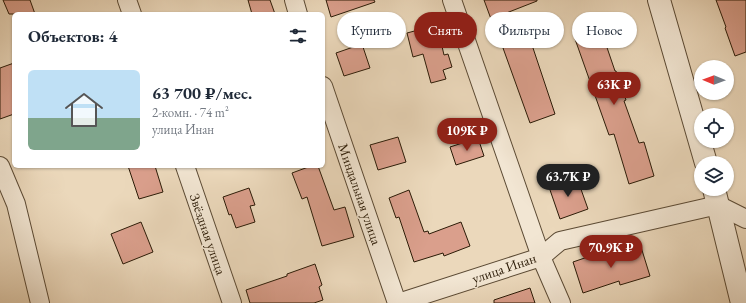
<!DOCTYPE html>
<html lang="ru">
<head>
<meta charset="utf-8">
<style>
  body { margin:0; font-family:"EB Garamond",serif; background:#f2f2f3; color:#1f2937; height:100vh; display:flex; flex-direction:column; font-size:15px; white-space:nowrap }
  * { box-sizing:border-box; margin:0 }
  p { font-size:13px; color:#747a83 }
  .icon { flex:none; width:22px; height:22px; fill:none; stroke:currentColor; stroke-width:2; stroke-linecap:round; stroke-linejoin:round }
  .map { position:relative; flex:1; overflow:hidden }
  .drawer { position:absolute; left:12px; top:12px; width:313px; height:156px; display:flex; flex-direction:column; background:#fff; border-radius:6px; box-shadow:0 1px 3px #0004 }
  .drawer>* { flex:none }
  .hud { position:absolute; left:337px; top:12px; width:349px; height:36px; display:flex; gap:8px }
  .needle { width:26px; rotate:271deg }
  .fabs { position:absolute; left:694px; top:60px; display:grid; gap:8px }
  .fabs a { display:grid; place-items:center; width:40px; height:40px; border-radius:50%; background:#fff; box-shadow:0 1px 3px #0004; font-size:20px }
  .price { position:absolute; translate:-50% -34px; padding:0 9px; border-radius:14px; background:#8f2418; color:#fff; font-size:13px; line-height:26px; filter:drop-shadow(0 1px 2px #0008) }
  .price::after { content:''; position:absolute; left:50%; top:24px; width:12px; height:9px; margin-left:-6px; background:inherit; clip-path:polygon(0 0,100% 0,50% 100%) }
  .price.selected { background:#222; color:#fff }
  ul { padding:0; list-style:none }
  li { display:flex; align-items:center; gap:12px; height:100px; padding:0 16px }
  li+li { border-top:1px solid #e0e1e3 }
  li span { display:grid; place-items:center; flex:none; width:112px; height:80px; border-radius:6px; color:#555 }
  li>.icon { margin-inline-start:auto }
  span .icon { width:48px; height:48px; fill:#fffc; stroke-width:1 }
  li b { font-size:17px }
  h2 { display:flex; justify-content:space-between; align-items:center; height:48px; padding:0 16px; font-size:17px }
  .pill { padding:0 14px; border-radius:18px; background:#fff; box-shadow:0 1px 3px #0004; font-size:14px; line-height:36px }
  .pill.selected { background:#8f2418; color:#fff }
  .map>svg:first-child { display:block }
  .building { fill:#da9f8c; stroke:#2b1b07 }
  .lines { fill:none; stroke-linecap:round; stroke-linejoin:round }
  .minor-casing { stroke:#5b4a34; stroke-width:20 }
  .tertiary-casing { stroke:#5b4a34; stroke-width:24 }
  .minor { stroke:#f2e6d3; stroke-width:18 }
  .tertiary { stroke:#f2e6d3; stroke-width:22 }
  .labels { text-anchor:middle; stroke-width:3; stroke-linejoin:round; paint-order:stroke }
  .street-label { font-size:14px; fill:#2b1b07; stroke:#f2e6d3 }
</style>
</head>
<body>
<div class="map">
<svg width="746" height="303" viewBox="0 0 746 303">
  <rect width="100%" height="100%" fill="#ebd8bb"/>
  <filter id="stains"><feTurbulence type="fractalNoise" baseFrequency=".005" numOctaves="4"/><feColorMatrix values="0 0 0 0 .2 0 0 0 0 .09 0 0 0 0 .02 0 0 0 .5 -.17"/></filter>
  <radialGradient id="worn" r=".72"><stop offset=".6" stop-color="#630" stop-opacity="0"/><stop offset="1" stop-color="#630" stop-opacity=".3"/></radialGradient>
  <g class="building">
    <polygon points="3,0 30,0 35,14 9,14"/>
    <polygon points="248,0 270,0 275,14 252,14"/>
    <polygon points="326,0 374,0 375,2 331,17"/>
    <polygon points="484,0 537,0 537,1 491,19"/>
    <polygon points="716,0 746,0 746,52 735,56 725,28 726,27"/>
    <polygon points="437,25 444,55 448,54 452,67 443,70 446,79 431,83 423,54 413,57 407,33"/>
    <polygon points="601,30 615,71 616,71 626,100 624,101 639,143 644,142 654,176 629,184 614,134 609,135 575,39"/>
    <polygon points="530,39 555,114 530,123 503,48"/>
    <polygon points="362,44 370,68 344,76 336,53"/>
    <polygon points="14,63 14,114 0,119 0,68"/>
    <polygon points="398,137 406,162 378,170 370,145"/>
    <polygon points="478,138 484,156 456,165 450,147"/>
    <polygon points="128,166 155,166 163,192 139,199"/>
    <polygon points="311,166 318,166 334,210 345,207 354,237 322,246 307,197 302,199 292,173"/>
    <polygon points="577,178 588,209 560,219 549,187"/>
    <polygon points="249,188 255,205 250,206 255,222 236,228 231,214 229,215 223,197"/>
    <polygon points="409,190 424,232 428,231 429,234 461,222 470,246 444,256 443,253 414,262 399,217 396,218 389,198"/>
    <polygon points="141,222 153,252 123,264 111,234"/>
    <polygon points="641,247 650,276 620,285 619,281 583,293 573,262 602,252 604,258"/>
    <polygon points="315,264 322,285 319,287 323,300 314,303 250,303 246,290 287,276 287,274"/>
    <polygon points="530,288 535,303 494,303 494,300"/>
  </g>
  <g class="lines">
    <g class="minor-casing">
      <g id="minor">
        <polyline points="127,0 132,14"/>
        <polyline points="294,0 298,14"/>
        <polyline points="452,0 541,257 561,303"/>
        <polyline points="323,86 397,303"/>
        <polyline points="0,166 16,204 40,303"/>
        <polyline points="185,166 232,303"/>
        <polyline points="398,303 541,257 560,241 718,205 746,219"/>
      </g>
    </g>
    <g class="tertiary-casing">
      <g id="tertiary">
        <polyline points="659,0 706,163"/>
        <polyline points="714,189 742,303"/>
      </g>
    </g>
    <use href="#minor" class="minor"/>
    <use href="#tertiary" class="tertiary"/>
  </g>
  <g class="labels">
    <g class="street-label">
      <text transform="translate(360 194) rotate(71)" y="5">Миндальная улица</text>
      <text transform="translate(208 234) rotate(71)" y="5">Звёздная улица</text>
      <text transform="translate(504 268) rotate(-19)" y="5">улица Инан</text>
    </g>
  </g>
  <rect width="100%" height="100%" filter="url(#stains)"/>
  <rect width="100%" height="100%" fill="url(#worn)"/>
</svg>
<div class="fabs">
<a><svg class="needle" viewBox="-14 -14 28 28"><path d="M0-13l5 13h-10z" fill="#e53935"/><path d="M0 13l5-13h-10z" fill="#747a83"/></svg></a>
<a><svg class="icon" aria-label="locate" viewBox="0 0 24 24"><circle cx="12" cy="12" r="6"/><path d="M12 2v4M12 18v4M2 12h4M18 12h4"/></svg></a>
<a><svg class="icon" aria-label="layers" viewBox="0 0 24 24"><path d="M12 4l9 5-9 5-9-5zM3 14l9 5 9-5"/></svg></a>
</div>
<b class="price" style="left:614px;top:106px">63K ₽</b>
<b class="price" style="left:467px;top:152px">109K ₽</b>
<b class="price selected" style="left:568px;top:198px">63.7K ₽</b>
<b class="price" style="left:611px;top:269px">70.9K ₽</b>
<div class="hud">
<a class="pill">Купить</a>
<a class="pill selected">Снять</a>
<a class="pill">Фильтры</a>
<a class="pill">Новое</a>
</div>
<section class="drawer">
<h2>Объектов: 4<svg class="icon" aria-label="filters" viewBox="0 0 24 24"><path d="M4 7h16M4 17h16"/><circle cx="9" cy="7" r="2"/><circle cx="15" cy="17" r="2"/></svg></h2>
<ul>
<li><span style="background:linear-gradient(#bfe0f5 60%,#7fa58c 0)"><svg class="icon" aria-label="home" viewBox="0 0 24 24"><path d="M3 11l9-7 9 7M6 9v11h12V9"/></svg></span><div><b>63 700 ₽/мес.</b><p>2-комн. · 74 m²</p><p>улица Инан</p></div></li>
</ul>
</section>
</div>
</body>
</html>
